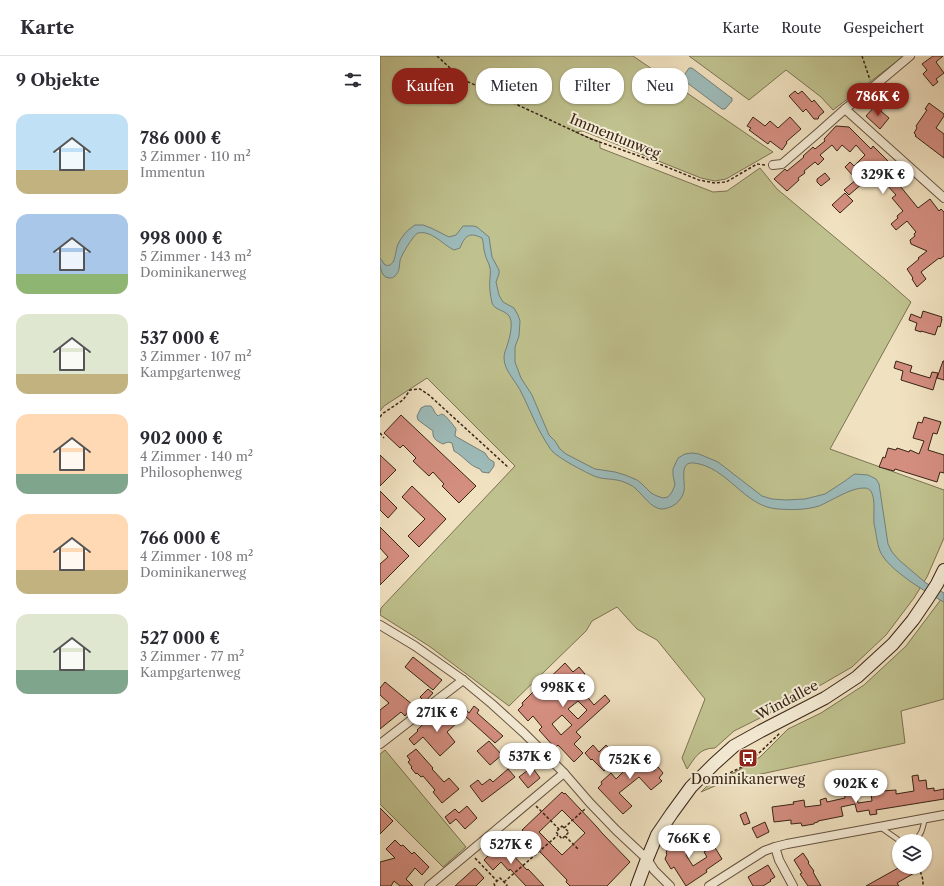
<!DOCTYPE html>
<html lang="de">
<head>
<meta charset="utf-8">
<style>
  body { margin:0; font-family:"Libre Caslon Text",serif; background:#f7f7f7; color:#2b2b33; height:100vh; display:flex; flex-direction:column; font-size:15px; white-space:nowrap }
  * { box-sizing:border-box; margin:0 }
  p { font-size:13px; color:#7c7c81 }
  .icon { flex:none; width:22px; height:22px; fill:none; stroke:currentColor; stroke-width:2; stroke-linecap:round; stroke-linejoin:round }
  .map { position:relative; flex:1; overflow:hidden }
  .details { display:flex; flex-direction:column; background:#fff; width:380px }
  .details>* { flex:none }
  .banner { position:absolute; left:12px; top:12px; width:380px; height:36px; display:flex; gap:8px }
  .fabs { position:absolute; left:512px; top:778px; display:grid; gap:8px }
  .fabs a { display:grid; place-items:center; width:40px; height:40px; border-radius:50%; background:#fff; box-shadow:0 1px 3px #0004; font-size:20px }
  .price { position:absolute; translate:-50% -34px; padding:0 9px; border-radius:14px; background:#fff; color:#222; font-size:13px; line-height:26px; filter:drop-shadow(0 1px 2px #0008) }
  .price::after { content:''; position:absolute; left:50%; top:24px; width:12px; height:9px; margin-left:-6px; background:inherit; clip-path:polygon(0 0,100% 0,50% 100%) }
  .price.selected { background:#8f2418; color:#fff }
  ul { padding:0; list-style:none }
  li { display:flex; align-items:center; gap:12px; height:100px; padding:0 16px }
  li span { display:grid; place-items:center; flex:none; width:112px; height:80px; border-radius:12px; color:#555 }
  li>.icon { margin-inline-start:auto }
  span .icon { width:48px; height:48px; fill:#fffc; stroke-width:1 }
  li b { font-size:17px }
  h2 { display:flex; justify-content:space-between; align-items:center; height:48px; padding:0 16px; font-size:17px }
  .chip { padding:0 14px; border-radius:16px; background:#fff; box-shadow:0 1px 3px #0004; font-size:14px; line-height:36px }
  .chip.selected { background:#8f2418; color:#fff }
  header { display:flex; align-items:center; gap:24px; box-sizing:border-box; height:56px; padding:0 20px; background:#fff; border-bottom:1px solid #e1e1e2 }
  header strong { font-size:19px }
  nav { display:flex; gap:22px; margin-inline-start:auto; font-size:14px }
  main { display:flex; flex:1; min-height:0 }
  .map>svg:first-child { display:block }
  .green { fill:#bfc18e; stroke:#7c7252 }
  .water { fill:#9dbcbb; stroke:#757f79 }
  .building { fill:#d48e80; stroke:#382415; fill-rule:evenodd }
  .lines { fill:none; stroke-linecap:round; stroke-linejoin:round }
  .lane-casing { stroke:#665340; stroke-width:6 }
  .street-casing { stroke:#665340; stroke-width:10 }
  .secondary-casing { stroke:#382415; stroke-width:14 }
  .path { stroke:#382415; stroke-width:1.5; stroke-dasharray:3 2; stroke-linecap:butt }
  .lane { stroke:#f5ecd6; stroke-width:4 }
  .street { stroke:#f5ecd6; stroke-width:8 }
  .secondary { stroke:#f5ecd6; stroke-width:12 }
  .labels { text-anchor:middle; stroke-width:4; stroke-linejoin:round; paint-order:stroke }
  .street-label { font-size:14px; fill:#382415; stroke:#f5ecd6 }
  .poi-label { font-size:14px; fill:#382415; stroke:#f5ecd6 }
</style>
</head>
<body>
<header>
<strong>Karte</strong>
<nav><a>Karte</a><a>Route</a><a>Gespeichert</a></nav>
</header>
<main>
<section class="details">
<h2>9 Objekte<svg class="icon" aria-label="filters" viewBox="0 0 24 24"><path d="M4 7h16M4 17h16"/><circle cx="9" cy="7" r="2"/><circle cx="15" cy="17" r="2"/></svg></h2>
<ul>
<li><span style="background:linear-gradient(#bfe0f5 70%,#c2b280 0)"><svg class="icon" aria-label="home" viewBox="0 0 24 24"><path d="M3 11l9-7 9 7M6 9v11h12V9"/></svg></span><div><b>786 000 €</b><p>3 Zimmer · 110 m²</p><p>Immentun</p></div></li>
<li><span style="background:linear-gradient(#a9c7e8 75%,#8fb573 0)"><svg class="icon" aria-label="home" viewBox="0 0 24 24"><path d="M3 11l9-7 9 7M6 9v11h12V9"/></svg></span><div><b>998 000 €</b><p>5 Zimmer · 143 m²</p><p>Dominikanerweg</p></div></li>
<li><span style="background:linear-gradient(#dfe7d0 75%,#c2b280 0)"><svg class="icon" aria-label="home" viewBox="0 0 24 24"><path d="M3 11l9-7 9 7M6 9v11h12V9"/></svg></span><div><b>537 000 €</b><p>3 Zimmer · 107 m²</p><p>Kampgartenweg</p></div></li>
<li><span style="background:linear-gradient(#ffd9b3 75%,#7fa58c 0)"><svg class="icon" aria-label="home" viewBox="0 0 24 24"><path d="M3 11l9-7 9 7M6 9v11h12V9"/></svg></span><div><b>902 000 €</b><p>4 Zimmer · 140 m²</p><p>Philosophenweg</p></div></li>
<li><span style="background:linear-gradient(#ffd9b3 70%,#c2b280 0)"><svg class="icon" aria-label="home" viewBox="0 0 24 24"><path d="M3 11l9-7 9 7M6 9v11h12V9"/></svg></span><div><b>766 000 €</b><p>4 Zimmer · 108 m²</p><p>Dominikanerweg</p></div></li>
<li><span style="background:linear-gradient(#dfe7d0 70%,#7fa58c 0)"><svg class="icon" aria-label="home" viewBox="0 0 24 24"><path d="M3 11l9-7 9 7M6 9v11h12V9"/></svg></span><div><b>527 000 €</b><p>3 Zimmer · 77 m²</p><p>Kampgartenweg</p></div></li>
</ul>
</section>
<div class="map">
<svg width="564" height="830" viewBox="0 0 564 830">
  <rect width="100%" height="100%" fill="#f0e1c0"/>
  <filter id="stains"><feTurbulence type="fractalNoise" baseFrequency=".005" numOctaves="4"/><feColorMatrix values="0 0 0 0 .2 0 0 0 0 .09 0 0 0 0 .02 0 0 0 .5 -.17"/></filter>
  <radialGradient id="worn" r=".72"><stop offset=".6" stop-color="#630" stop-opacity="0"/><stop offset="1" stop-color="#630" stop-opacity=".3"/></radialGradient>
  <g class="green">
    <path d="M0,0H253L393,96L346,123L335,125L321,122L203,75L195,76L220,86V92L333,136L347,135L380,112L397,133L506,224L531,246L450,393L564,434V482L547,521L534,542L506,579L472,611L408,648L354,675L335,692C319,692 315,702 307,713L302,702L325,643L277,584L257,573L237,551L212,565L206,575L129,650L49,590L0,559L1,552L135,410L47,322L4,350L0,355Z"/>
    <polygon points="309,0 524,0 453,54 441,41 406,14 369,44"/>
    <polygon points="564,539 564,643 521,655 525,687 344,726 321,736 327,730 359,714 380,701 408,673 441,657 484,629 526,590 559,546"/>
    <polygon points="5,694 86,791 63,811 0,748 0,698"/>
  </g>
  <g class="water">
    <polygon points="309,12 312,12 350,41 352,42 352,45 345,53 342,53 306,26 303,21"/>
    <path d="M35,169H43L51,172L69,181L76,179L83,170H93L97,171L109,181L112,201L119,214V218L116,226L119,239L123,246L134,252L138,259L140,265L139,280L135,291V306L141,322L152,339L169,379L175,385L180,393L186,398L215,413L235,416L245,419L257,424L262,428L271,437L277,440L283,442L288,441L292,436L295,429L293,419V413L298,402L305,398L312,397L319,398L338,406L382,440L392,443L406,444L425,443L445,438L465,425L473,419L475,418L488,419L496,423L499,428L508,488L512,496L519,504L546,527L564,537V546C547,537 507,513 500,495C497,488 496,475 494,468C493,456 496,445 491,435C490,434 487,432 485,432C472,431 451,445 439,450C426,454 412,454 398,453C364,451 348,411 314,407C298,405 306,427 304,435C302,445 292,453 281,453C271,452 263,439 255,432C252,429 248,428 244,426C234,422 223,424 214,420C203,415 182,404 173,396C170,393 168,389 166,386C156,370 150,354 142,338C137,326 124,315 124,302C124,299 125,295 126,293C129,284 132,274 131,265C129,253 115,256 112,247C110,238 109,230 110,222C110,219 111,215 110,212C109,207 106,203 105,198C103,192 104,187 102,182C90,176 85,179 80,192L74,194C63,189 52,174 38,177C34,178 20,201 20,205C19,211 20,215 15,220C13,222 12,222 9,222C0,221 0,209 0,202L5,209C15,212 15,198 17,191C18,187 21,183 23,180C26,175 31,172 35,169Z"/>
    <path d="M45,350H51C54,353 54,357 58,360C60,359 61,357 64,359C66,360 75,371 76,373C76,375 75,377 75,380L105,397L109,403L114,406V410L109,417L102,416L100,413C88,409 85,401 74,395L72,387L68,386L63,388C57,385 52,383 53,375L38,364L37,360L41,352Z"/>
  </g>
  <g class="building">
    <polygon points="553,0 563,0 556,6 564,17 556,23 558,26 553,30 543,18 547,14 542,8"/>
    <polygon points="415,35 418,38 422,35 432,46 434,44 444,56 439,60 438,63 434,63 426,53 423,56 409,40"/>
    <polygon points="549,47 564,58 564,60 556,72 564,78 564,102 535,80 536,79 534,77 537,72 536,70 547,54 545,53"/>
    <polygon points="495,50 509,62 500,73 486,60"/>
    <polygon points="373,61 385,70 390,65 398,72 410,61 421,73 406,86 407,87 402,94 390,85 388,88 369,74 371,72 367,70"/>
    <polygon points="456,70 469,71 491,93 493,90 506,103 526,124 520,130 538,152 550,143 559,155 561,153 564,156 564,200 560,203 559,202 541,216 546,223 537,231 532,223 533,222 527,213 539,203 538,202 547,195 531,188 530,184 535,180 534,178 536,176 527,165 516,174 511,168 518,162 517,160 523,155 512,142 516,139 507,129 504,133 495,123 500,119 490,108 476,123 465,111 470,106 474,110 485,99 476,89 470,96 462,89 457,95 452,89 440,99 444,103 438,109 435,106 424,115 425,117 418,122 419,124 407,135 394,123 405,113 407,115 424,101 423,100 433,91 435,93 445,85 444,83"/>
    <polygon points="445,117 450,123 441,130 437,126 437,123"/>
    <polygon points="478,122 483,127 469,139 464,134"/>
    <polygon points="465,137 473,145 460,157 452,149"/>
    <polygon points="543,255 562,261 561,263 562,263 560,271 558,270 555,279 541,275 541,276 535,274 537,267 529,264 531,258 541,262"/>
    <polygon points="516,305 532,310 530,316 550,322 552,316 558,317 553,334 521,324 523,315 514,312"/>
    <polygon points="563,305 564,305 564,324 557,322"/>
    <polygon points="21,359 96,430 79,447 62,430 64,428 53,416 49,420 33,405 36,402 23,389 20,392 4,377"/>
    <polygon points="544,361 561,366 557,378 553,377 548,394 564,399 564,417 560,416 557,426 515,413 514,415 499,411 503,401 505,402 508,392 516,394 517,392 529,396 530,394 539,398 544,385 533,382 538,366 542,367"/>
    <polygon points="0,399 16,414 0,430"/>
    <polygon points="32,430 66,463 39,491 28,480 45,463 22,441"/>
    <polygon points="0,435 17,452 8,462 0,454"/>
    <polygon points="0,471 29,500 0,529 0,508 8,501 0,492"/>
    <polygon points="33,601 62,624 53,634 25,611"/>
    <path d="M185,607L193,616L199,611L205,618L204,619L214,630L205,638L214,649L225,639L230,645L196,676L201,681L194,688L203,697L194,706L178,689L175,692L159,674L162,671L153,660L148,665L138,654L143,649L142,647L158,631L159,632ZM198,645L207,654L198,663L188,653ZM182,659L192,669L181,679L172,668Z"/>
    <polygon points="5,626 33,649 25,660 21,656 0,673 0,654 9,647 0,639 0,632"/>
    <polygon points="48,633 53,637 45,646 40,641"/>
    <polygon points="79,646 89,657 94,650 99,654 97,657 123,680 115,687 74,650"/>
    <polygon points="67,654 78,666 67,676 75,686 60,700 43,681 34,689 29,683 38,675 37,674 52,660 55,664"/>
    <polygon points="109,685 122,699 110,709 97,695"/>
    <polygon points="213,689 219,696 226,689 238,701 224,715 212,703 211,704 205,697"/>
    <polygon points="254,692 274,715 278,711 283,717 279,722 282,725 271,734 259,721 239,737 252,750 243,758 218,732 222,728 221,726 231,717 236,723 248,711 241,704"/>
    <polygon points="36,693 53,712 52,713 64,726 69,722 79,733 62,747 53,736 55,734 43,720 41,721 37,717 36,718 31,712 32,711 28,706 30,704 27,700"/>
    <polygon points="152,711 160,722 148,732 139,721"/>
    <polygon points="128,713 135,721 102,746 90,730 98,724 102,729 110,723 113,726"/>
    <polygon points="538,719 539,725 546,724 547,733 554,732 554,735 564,733 564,743 496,754 497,758 490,759 489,754 477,756 475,748 461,751 463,760 438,765 438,766 434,767 434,768 422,770 421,767 411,768 411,764 394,766 392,751 414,748 413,746 424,744 425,751 441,749 440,744 446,742 447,746 465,742 464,732 475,730 478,747 492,745 491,738 493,738 492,735 501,734 502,735 516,734 516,738 534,735 532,720"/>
    <path d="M182,736L184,738L185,737L217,771L222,777L250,806L227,830H190L186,826L187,824L142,777L144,776L142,774ZM182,754L205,777L182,799L159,776Z"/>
    <polygon points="87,750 97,762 85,773 76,763 70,768 65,761 75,753 79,757"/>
    <polygon points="0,752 13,765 0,778"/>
    <polygon points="366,756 370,767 364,769 360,759"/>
    <polygon points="385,766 389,776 377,782 372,772"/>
    <polygon points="301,776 308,788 312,785 317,792 306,799 313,810 327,801 324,796 334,790 342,803 326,814 327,816 306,830 294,811 291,813 285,803 287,798 286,797 291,784 292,785 294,780"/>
    <polygon points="15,784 21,790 23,789 32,798 34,796 49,811 42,819 35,812 26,823 33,830 20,830 14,825 11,830 0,830 0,806 15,802 6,793"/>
    <polygon points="123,785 132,795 131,797 147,814 148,813 164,830 146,830 130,813 129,815 121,806 113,814 104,804"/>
    <polygon points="423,797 429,806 428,807 434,815 433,816 441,830 428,830 420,818 422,817 414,804"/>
    <polygon points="388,809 395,821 390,824 391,825 383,830 373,830 368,821"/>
    <polygon points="520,811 533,811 536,816 517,827 519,830 486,830"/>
    <polygon points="95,812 104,822 96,830 75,830"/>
  </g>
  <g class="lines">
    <g class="lane-casing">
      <g id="lane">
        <polyline points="500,771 520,785"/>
        <path d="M533,785C542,780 543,771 545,762"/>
      </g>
    </g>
    <g class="street-casing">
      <g id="street">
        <polyline points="465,53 564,142"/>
        <polyline points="393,109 402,108 438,77 465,53 493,31 530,0"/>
        <polyline points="0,569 35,590 83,624 112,648 144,677 184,717 210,747 236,774 267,803 274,814 290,830"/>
        <polyline points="0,688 83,624"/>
        <polyline points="395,791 399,804 413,830"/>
        <polyline points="49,830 184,717"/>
        <polyline points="329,830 384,795 395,791 407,788 564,759"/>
      </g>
    </g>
    <g class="secondary-casing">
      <polyline id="secondary" points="257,830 267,803 277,779 292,757 311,731 334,708 354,690 381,675 445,642 477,621 513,588 533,564 548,542 557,528 564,514"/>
    </g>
    <g class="path">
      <polyline points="57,0 82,23 211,83 262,101 319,124 335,127 346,126 377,108 385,109"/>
      <polyline points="482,0 490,24"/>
      <polyline points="0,361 2,358 23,344 30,334 40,333 49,339 129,412"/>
      <polyline points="0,377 4,382"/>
      <polyline points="332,725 360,712 377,699 400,677"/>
      <polyline points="156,750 179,773"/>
      <polygon points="182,770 189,776 182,783 176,776"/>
      <polyline points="184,772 205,753"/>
      <polyline points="185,780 198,793"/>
      <polyline points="95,802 117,825"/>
      <polyline points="539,811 543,824 543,830"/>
      <polyline points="124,826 178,779"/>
      <polyline points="115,830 114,828 120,822 127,829 126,830"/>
    </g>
    <use href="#lane" class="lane"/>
    <use href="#street" class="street"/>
    <use href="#secondary" class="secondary"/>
  </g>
  <defs>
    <g id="bus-square" transform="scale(1)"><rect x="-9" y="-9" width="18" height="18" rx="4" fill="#8f2418" stroke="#f5ecd6"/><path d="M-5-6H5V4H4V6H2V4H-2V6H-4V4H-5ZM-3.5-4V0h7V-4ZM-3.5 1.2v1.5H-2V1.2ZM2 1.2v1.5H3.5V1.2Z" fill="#fff"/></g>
  </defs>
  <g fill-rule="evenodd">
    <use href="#bus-square" x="368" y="702"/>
  </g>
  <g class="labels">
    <g class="street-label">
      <text transform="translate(235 80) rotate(22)" y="5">Immentunweg</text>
      <text transform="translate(407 644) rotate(-28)" y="5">Windallee</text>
    </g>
    <g class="poi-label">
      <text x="368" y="728">Dominikanerweg</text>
    </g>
  </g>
  <rect width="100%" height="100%" filter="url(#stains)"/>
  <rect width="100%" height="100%" fill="url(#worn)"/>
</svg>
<div class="fabs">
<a><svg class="icon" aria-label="layers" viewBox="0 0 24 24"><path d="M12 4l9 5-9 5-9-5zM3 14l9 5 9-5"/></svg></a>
</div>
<b class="price selected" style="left:498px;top:61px">786K €</b>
<b class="price" style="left:503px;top:139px">329K €</b>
<b class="price" style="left:183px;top:652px">998K €</b>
<b class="price" style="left:57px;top:677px">271K €</b>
<b class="price" style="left:150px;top:721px">537K €</b>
<b class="price" style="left:250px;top:724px">752K €</b>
<b class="price" style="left:476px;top:748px">902K €</b>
<b class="price" style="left:309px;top:803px">766K €</b>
<b class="price" style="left:131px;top:809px">527K €</b>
<div class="banner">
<a class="chip selected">Kaufen</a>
<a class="chip">Mieten</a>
<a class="chip">Filter</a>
<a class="chip">Neu</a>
</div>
</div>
</main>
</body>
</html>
